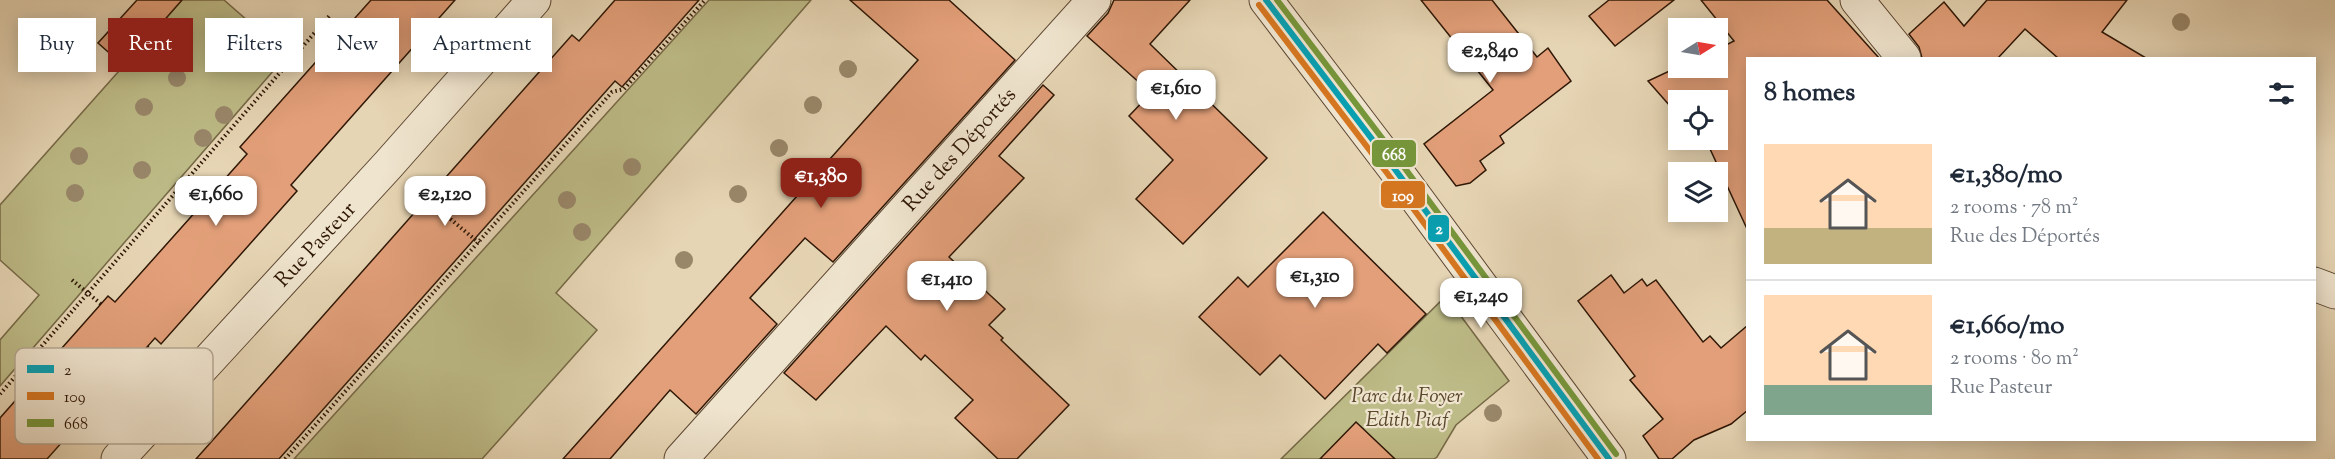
<!DOCTYPE html>
<html lang="en">
<head>
<meta charset="utf-8">
<style>
  body { margin:0; font-family:"Sorts Mill Goudy",serif; background:#f2f2f3; color:#1f2937; height:100vh; display:flex; flex-direction:column; font-size:22px; white-space:nowrap }
  * { box-sizing:border-box; margin:0 }
  p { font-size:20px; color:#747a83 }
  .icon { flex:none; width:33px; height:33px; fill:none; stroke:currentColor; stroke-width:2; stroke-linecap:round; stroke-linejoin:round }
  .map { position:relative; flex:1; overflow:hidden }
  .panel { position:absolute; left:1746px; top:57px; width:570px; height:384px; display:flex; flex-direction:column; background:#fff; border-radius:0px; box-shadow:0 3px 15px #0003 }
  .panel>* { flex:none }
  .guide { position:absolute; left:18px; top:18px; width:570px; height:54px; display:flex; gap:12px }
  .needle { width:39px; rotate:79deg }
  .tools { position:absolute; left:1668px; top:18px; display:grid; gap:12px }
  .tools a { display:grid; place-items:center; width:60px; height:60px; border-radius:0px; background:#fff; box-shadow:0 3px 15px #0003; font-size:30px }
  .price { position:absolute; translate:-50% -51px; padding:0 14px; border-radius:12px; background:#fff; color:#222; font-size:20px; line-height:39px; filter:drop-shadow(0 2px 3px #0008) }
  .price::after { content:''; position:absolute; left:50%; top:36px; width:18px; height:14px; margin-left:-9px; background:inherit; clip-path:polygon(0 0,100% 0,50% 100%) }
  .price.selected { background:#8f2418; color:#fff }
  ul { padding:0; list-style:none }
  li { display:flex; align-items:center; gap:18px; height:150px; padding:0 18px }
  li+li { border-top:2px solid #e0e1e3 }
  li span { display:grid; place-items:center; flex:none; width:168px; height:120px; border-radius:0px; color:#555 }
  li>.icon { margin-inline-start:auto }
  span .icon { width:72px; height:72px; fill:#fffc; stroke-width:1 }
  li b { font-size:26px }
  h2 { display:flex; justify-content:space-between; align-items:center; height:72px; padding:0 18px; font-size:26px }
  .chip { padding:0 21px; border-radius:0px; background:#fff; box-shadow:0 3px 15px #0003; font-size:21px; line-height:54px }
  .chip.selected { background:#8f2418; color:#fff }
  .map>svg:first-child { display:block }
  .green { fill:#bdbb87; stroke:#766946; stroke-width:1.5 }
  .building { fill:#e29f79; stroke:#2f1706; stroke-width:1.5 }
  .lines { fill:none; stroke-linecap:round; stroke-linejoin:round }
  .minor-casing { stroke:#5d4632; stroke-width:35 }
  .tertiary-casing { stroke:#5d4632; stroke-width:35 }
  .path { stroke:#2f1706; stroke-width:4; stroke-dasharray:1.5 3; stroke-linecap:butt }
  .minor { stroke:#efe4ce; stroke-width:33 }
  .tertiary { stroke:#efe4ce; stroke-width:33 }
  .bus-1-casing { stroke:#efe4ce; stroke-width:10 }
  .bus-2-casing { stroke:#efe4ce; stroke-width:10 }
  .bus-3-casing { stroke:#efe4ce; stroke-width:10 }
  .bus-1 { stroke:#089fb1; stroke-width:6 }
  .bus-2 { stroke:#d57620; stroke-width:6 }
  .bus-3 { stroke:#76963a; stroke-width:6 }
  .tree { fill:#99876a }
  .labels { text-anchor:middle; stroke-width:4.5; stroke-linejoin:round; paint-order:stroke }
  .street-label { font-size:21px; fill:#2f1706; stroke:#efe4ce }
  .park-label { font-size:21px; font-style:italic; fill:#5a482d; stroke:#efe4ce }
  .key { fill:#efe4ce; stroke:#b5a692; stroke-width:1.5 }
  .key-label { font-size:16px; fill:#2f1706 }
  .line-badge { stroke:#efe4ce; stroke-width:2 }
  .badge-label { font-size:16px; text-anchor:middle; font-weight:bold; fill:#fff }
</style>
</head>
<body>
<div class="map">
<svg width="2335" height="459" viewBox="0 0 2335 459">
  <rect width="100%" height="100%" fill="#e6d5b4"/>
  <filter id="stains"><feTurbulence type="fractalNoise" baseFrequency=".00333" numOctaves="4"/><feColorMatrix values="0 0 0 0 .2 0 0 0 0 .09 0 0 0 0 .02 0 0 0 .5 -.17"/></filter>
  <radialGradient id="worn" r=".72"><stop offset=".6" stop-color="#630" stop-opacity="0"/><stop offset="1" stop-color="#630" stop-opacity=".3"/></radialGradient>
  <g class="green">
    <polygon points="182,0 224,0 287,55 0,386 0,340 39,295 0,260 0,205"/>
    <polygon points="709,0 811,0 556,293 597,330 482,459 294,459"/>
    <polygon points="1446,296 1509,381 1456,425 1437,457 1434,459 1281,459"/>
  </g>
  <g class="building">
    <polygon points="137,0 182,0 124,66 98,43"/>
    <polygon points="371,0 455,0 291,185 297,191 161,344 155,338 47,459 0,459 0,418 108,296 115,302 247,154 240,147"/>
    <polygon points="615,0 699,0 622,87 615,81 279,459 196,459 572,35 579,41"/>
    <polygon points="850,0 949,0 1015,60 833,262 805,238 750,298 777,324 696,414 670,390 610,459 563,459 918,60"/>
    <polygon points="1114,0 1190,0 1150,44 1267,158 1183,244 1136,199 1173,160 1129,116 1151,93 1087,36 1108,13"/>
    <polygon points="1421,0 1492,0 1537,57 1548,48 1571,81 1500,136 1504,143 1480,161 1486,170 1470,183 1456,186 1424,144 1493,90"/>
    <polygon points="1609,0 1674,0 1615,46 1589,16"/>
    <polygon points="1701,0 1827,0 1879,58 1748,58 1748,231 1710,149 1701,140 1718,140 1718,100 1678,100 1678,115 1648,81 1678,67 1718,68 1718,49 1734,41"/>
    <polygon points="1987,0 2127,0 2102,32 2146,58 2058,58 2025,29 1998,58 1922,58 1919,47 1909,34 1944,2 1964,26"/>
    <polygon points="1043,85 1054,95 999,156 1024,178 949,257 1005,309 989,325 1003,338 1001,340 1069,405 1017,459 998,459 955,418 973,400 925,355 921,360 886,326 816,400 784,373"/>
    <polygon points="1323,212 1426,314 1387,353 1378,344 1325,399 1280,355 1260,375 1199,317 1238,277 1248,287"/>
    <polygon points="1611,275 1624,293 1642,279 1647,286 1656,280 1703,342 1710,336 1721,348 1748,325 1748,410 1731,424 1694,440 1672,459 1659,459 1643,436 1663,419 1630,380 1635,376 1578,301"/>
    <polygon points="1356,422 1395,459 1320,459"/>
  </g>
  <g class="lines">
    <g class="minor-casing">
      <g id="minor">
        <polyline points="1857,0 1904,58"/>
        <polyline points="2314,284 2335,292"/>
        <polyline points="118,459 388,165 534,0"/>
        <polyline points="681,459 1094,0"/>
      </g>
    </g>
    <g class="tertiary-casing">
      <polyline id="tertiary" points="1266,0 1394,168 1609,459"/>
    </g>
    <g class="path">
      <polyline points="416,190 479,243"/>
      <polyline points="72,280 101,304"/>
      <polyline points="147,347 160,358"/>
      <polyline points="0,394 331,14"/>
      <polyline points="285,459 612,92 624,89 705,0"/>
    </g>
    <use href="#minor" class="minor"/>
    <use href="#tertiary" class="tertiary"/>
    <g class="bus-1-casing">
      <polyline id="bus-1" points="1266,0 1394,168 1609,459"/>
    </g>
    <g class="bus-2-casing">
      <polyline id="bus-2" points="1259,5 1387,173 1598,459"/>
    </g>
    <g class="bus-3-casing">
      <polyline id="bus-3" points="1277,0 1401,163 1616,454"/>
    </g>
    <use href="#bus-1" class="bus-1"/>
    <use href="#bus-2" class="bus-2"/>
    <use href="#bus-3" class="bus-3"/>
  </g>
  <g class="tree">
    <circle cx="2181" cy="22" r="9"/>
    <circle cx="848" cy="69" r="9"/>
    <circle cx="177" cy="78" r="9"/>
    <circle cx="813" cy="105" r="9"/>
    <circle cx="144" cy="107" r="9"/>
    <circle cx="224" cy="115" r="9"/>
    <circle cx="203" cy="138" r="9"/>
    <circle cx="779" cy="148" r="9"/>
    <circle cx="79" cy="156" r="9"/>
    <circle cx="632" cy="167" r="9"/>
    <circle cx="142" cy="170" r="9"/>
    <circle cx="75" cy="193" r="9"/>
    <circle cx="738" cy="194" r="9"/>
    <circle cx="567" cy="200" r="9"/>
    <circle cx="582" cy="232" r="9"/>
    <circle cx="684" cy="260" r="9"/>
    <circle cx="1493" cy="413" r="9"/>
  </g>
  <g class="labels">
    <g class="street-label">
      <text transform="translate(959 149) rotate(-48)" y="7">Rue des Déportés</text>
      <text transform="translate(315 244) rotate(-47)" y="7">Rue Pasteur</text>
    </g>
    <g class="park-label">
      <text x="1407" y="402">Parc du Foyer<tspan x="1407" dy="24">Edith Piaf</tspan></text>
    </g>
  </g>
  <rect x="15" y="348" width="198" height="96" rx="9" class="key"/>
  <rect x="27" y="365" width="27" height="8" fill="#089fb1"/>
  <rect x="27" y="392" width="27" height="8" fill="#d57620"/>
  <rect x="27" y="419" width="27" height="8" fill="#76963a"/>
  <g class="key-label">
    <text x="64" y="375">2</text>
    <text x="64" y="402">109</text>
    <text x="64" y="429">668</text>
  </g>
  <g class="line-badge">
    <rect x="1371" y="139" width="46" height="29" rx="6" fill="#76963a"/>
    <rect x="1380" y="180" width="46" height="29" rx="6" fill="#d57620"/>
    <rect x="1427" y="214" width="23" height="29" rx="6" fill="#089fb1"/>
  </g>
  <g class="badge-label">
    <text x="1394" y="160">668</text>
    <text x="1403" y="201">109</text>
    <text x="1439" y="234">2</text>
  </g>
  <rect width="100%" height="100%" filter="url(#stains)"/>
  <rect width="100%" height="100%" fill="url(#worn)"/>
</svg>
<div class="tools">
<a><svg class="needle" viewBox="-14 -14 28 28"><path d="M0-13l5 13h-10z" fill="#e53935"/><path d="M0 13l5-13h-10z" fill="#747a83"/></svg></a>
<a><svg class="icon" aria-label="locate" viewBox="0 0 24 24"><circle cx="12" cy="12" r="6"/><path d="M12 2v4M12 18v4M2 12h4M18 12h4"/></svg></a>
<a><svg class="icon" aria-label="layers" viewBox="0 0 24 24"><path d="M12 4l9 5-9 5-9-5zM3 14l9 5 9-5"/></svg></a>
</div>
<b class="price" style="left:1490px;top:84px">€2,840</b>
<b class="price" style="left:1176px;top:121px">€1,610</b>
<b class="price selected" style="left:821px;top:209px">€1,380</b>
<b class="price" style="left:216px;top:227px">€1,660</b>
<b class="price" style="left:445px;top:227px">€2,120</b>
<b class="price" style="left:1315px;top:309px">€1,310</b>
<b class="price" style="left:947px;top:312px">€1,410</b>
<b class="price" style="left:1481px;top:329px">€1,240</b>
<div class="guide">
<a class="chip">Buy</a>
<a class="chip selected">Rent</a>
<a class="chip">Filters</a>
<a class="chip">New</a>
<a class="chip">Apartment</a>
</div>
<section class="panel">
<h2>8 homes<svg class="icon" aria-label="filters" viewBox="0 0 24 24"><path d="M4 7h16M4 17h16"/><circle cx="9" cy="7" r="2"/><circle cx="15" cy="17" r="2"/></svg></h2>
<ul>
<li><span style="background:linear-gradient(#ffd9b3 70%,#c2b280 0)"><svg class="icon" aria-label="home" viewBox="0 0 24 24"><path d="M3 11l9-7 9 7M6 9v11h12V9"/></svg></span><div><b>€1,380/mo</b><p>2 rooms · 78 m²</p><p>Rue des Déportés</p></div></li>
<li><span style="background:linear-gradient(#ffd9b3 75%,#7fa58c 0)"><svg class="icon" aria-label="home" viewBox="0 0 24 24"><path d="M3 11l9-7 9 7M6 9v11h12V9"/></svg></span><div><b>€1,660/mo</b><p>2 rooms · 80 m²</p><p>Rue Pasteur</p></div></li>
</ul>
</section>
</div>
</body>
</html>
